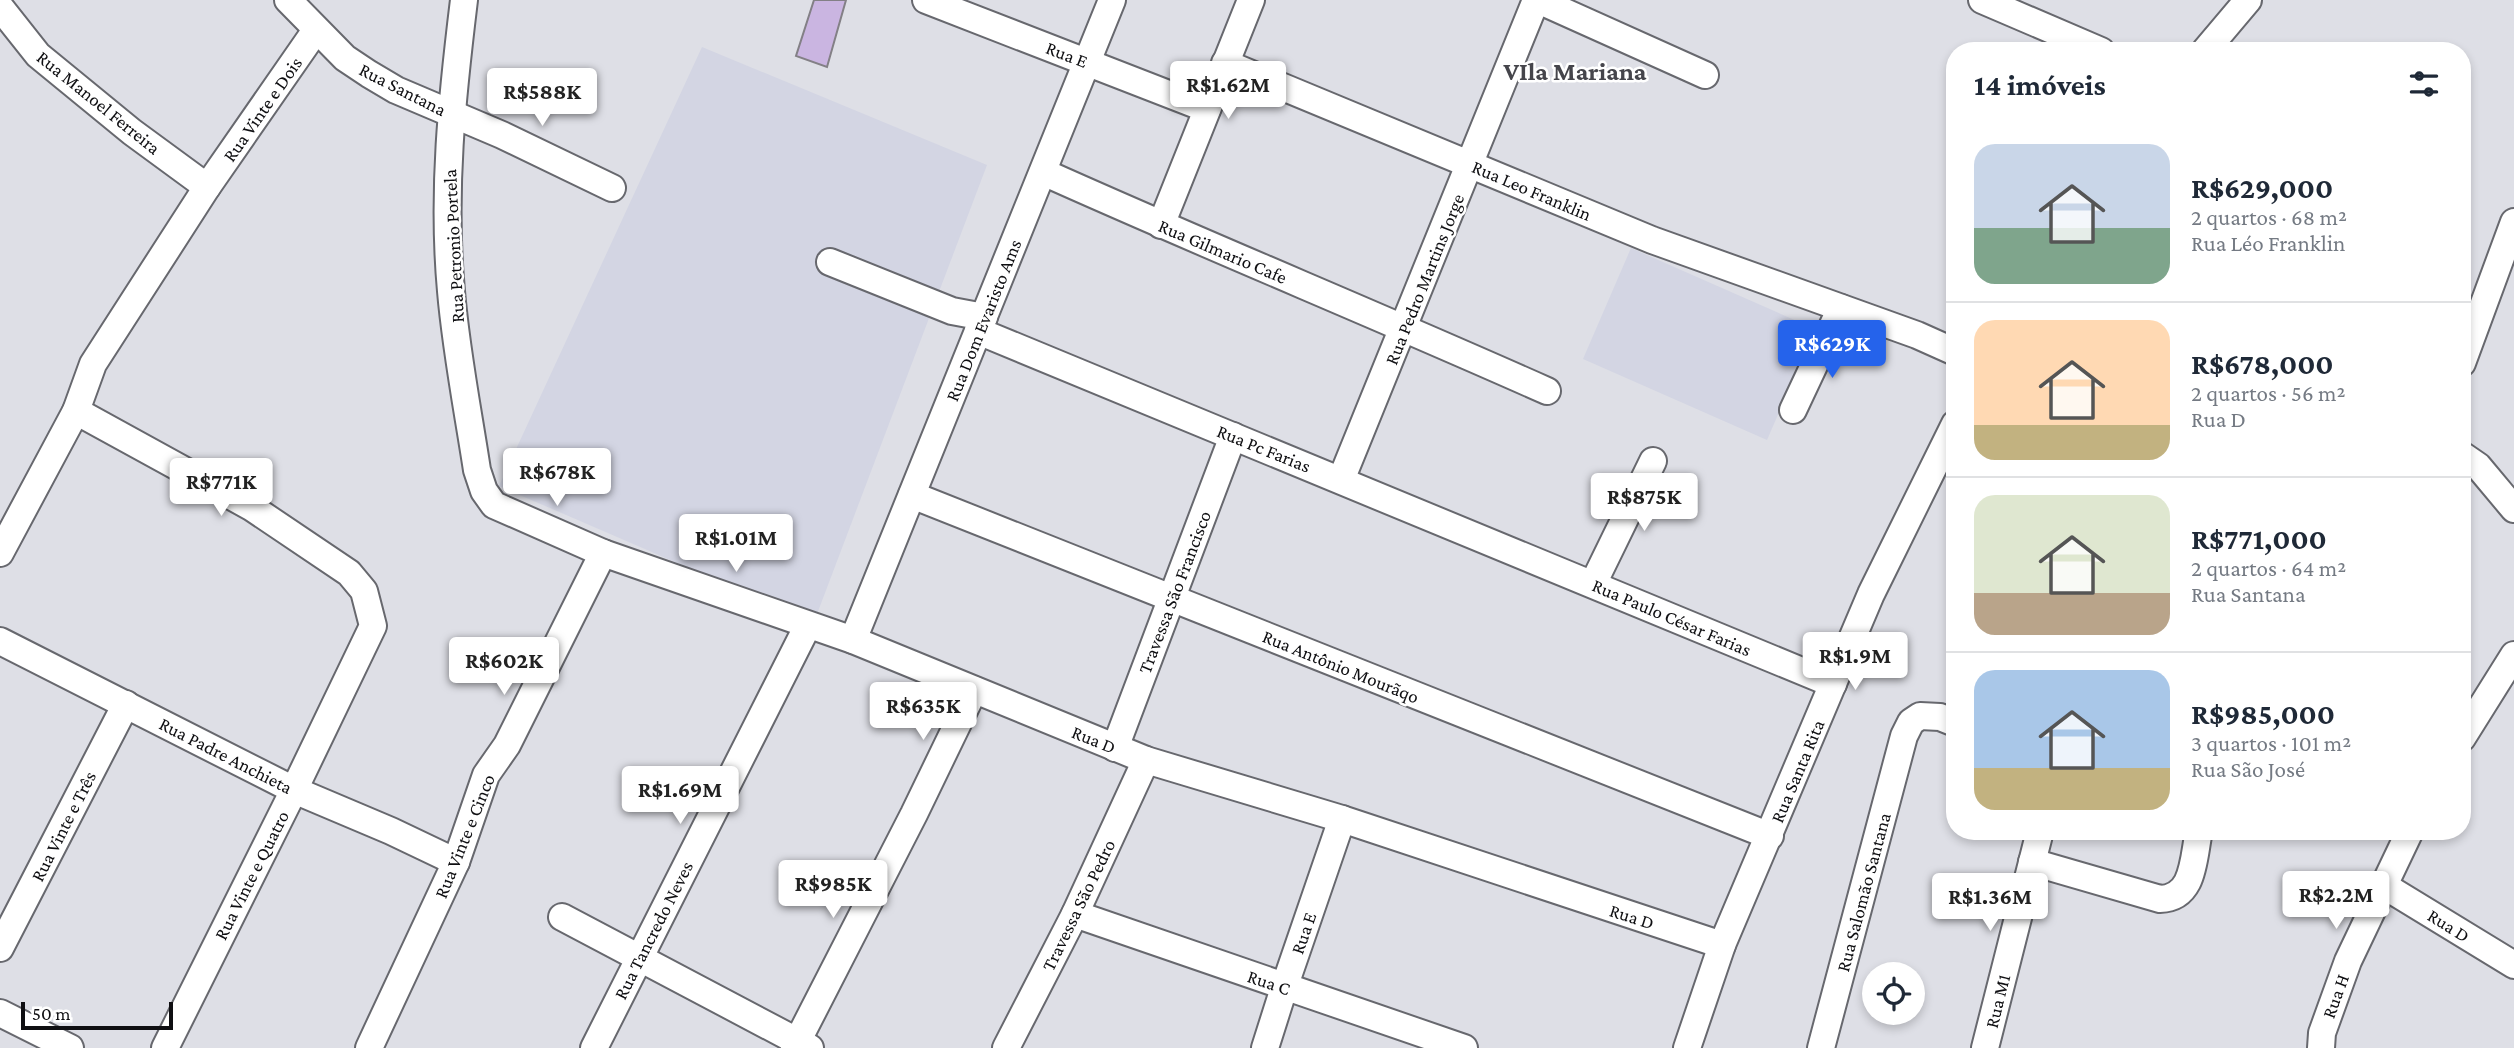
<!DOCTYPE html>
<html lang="pt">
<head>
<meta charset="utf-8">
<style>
  body { margin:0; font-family:"Crimson Pro",serif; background:#f2f2f3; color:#1f2937; height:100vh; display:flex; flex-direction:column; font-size:26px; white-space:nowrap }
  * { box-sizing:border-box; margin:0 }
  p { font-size:23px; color:#747a83 }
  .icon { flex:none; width:38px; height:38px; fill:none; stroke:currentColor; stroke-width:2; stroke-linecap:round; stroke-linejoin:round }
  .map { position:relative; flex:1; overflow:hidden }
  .sheet { position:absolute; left:1946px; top:42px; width:525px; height:798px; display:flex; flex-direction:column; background:#fff; border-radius:28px; box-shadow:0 4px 10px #0003 }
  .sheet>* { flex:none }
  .controls { position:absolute; left:1862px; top:962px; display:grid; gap:14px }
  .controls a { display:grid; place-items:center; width:63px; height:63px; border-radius:50%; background:#fff; box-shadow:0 4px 10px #0003; font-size:35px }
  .scale { position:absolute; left:21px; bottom:18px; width:152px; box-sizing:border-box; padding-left:7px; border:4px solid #0f0f12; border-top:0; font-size:19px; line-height:24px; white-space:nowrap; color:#0f0f12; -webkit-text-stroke:5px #fff; paint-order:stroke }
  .price { position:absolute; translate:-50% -60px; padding:0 16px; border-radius:7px; background:#fff; color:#222; font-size:23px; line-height:46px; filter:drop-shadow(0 2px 4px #0008) }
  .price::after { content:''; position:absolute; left:50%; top:42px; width:21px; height:16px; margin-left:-10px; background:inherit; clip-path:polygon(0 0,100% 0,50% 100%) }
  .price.on { background:#2563eb; color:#fff }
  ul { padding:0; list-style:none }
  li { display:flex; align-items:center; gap:21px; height:175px; padding:0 28px }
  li+li { border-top:2px solid #e0e1e3 }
  li span { display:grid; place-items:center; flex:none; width:196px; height:140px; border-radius:21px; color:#555 }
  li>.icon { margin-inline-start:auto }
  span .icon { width:84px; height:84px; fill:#fffc; stroke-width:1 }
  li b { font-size:30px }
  h2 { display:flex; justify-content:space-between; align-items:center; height:84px; padding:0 28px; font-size:30px }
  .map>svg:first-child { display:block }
  .built { fill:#d3d5e3 }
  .building { fill:#cab5e1; stroke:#838086; stroke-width:2 }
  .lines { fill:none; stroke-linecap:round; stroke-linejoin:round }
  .minor-casing { stroke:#67686e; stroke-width:30 }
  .minor { stroke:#fff; stroke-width:26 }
  .labels { text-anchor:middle; stroke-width:5; stroke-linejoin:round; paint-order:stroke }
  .street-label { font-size:19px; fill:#0f0f12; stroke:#fff }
  .district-label { font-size:26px; font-weight:bold; fill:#45454b; stroke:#fff }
</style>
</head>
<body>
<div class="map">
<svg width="2514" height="1048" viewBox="0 0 2514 1048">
  <rect width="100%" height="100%" fill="#dedfe6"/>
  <g class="built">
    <polygon points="702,47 987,165 814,622 499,486"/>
    <polygon points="1631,248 1815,329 1767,440 1583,359"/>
  </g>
  <polygon class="building" points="814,0 846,0 827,67 796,56"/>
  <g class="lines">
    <g class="minor-casing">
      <g id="minor">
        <polyline points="288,0 345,58 369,74 396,90 502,135 612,188"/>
        <path d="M464,0C452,98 442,192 451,291C456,351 468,411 477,470L484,491L494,505L603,553L853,640L1146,760L1342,819L1722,945"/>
        <polyline points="926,0 1207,109"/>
        <polyline points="1538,0 1705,75"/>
        <polyline points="1982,0 2101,51"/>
        <polyline points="0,7 38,55 132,132 207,187"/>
        <polyline points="2205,51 2248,0"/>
        <polyline points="1225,63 1652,240 1917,335 1955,352"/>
        <path d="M1043,172C1210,247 1379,316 1547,391"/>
        <polyline points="1161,225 1251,0"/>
        <polyline points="830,262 952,311 984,317"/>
        <polyline points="978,331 1833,684"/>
        <polyline points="2462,363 2514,222"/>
        <polyline points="1793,410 1841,308"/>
        <polyline points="76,411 251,507 349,573 364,591 373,626 294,790 165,1048"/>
        <polyline points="2462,455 2478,466 2514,509"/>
        <polyline points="1341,480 1536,0"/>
        <polyline points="912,495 1770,836"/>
        <polyline points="0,553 76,411 93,364 207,187 316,30"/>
        <polyline points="1593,584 1653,461"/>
        <polyline points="853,640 1112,0"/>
        <polyline points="0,641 294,790 391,831 456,862"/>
        <polyline points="2462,738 2514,655"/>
        <polyline points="1115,748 1233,436"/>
        <path d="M2032,862L2160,899C2195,898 2193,858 2199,831"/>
        <polyline points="2383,885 2514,965"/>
        <polyline points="1075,914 1464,1048"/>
        <polyline points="562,917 810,1048"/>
        <polyline points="0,948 126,704"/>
        <polyline points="0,1013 70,1048"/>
        <polyline points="369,1048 456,862 486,775 507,745 603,553"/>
        <polyline points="594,1048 808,625"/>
        <polyline points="794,1048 914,814 974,690"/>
        <polyline points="1006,1048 1075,914 1146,760"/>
        <polyline points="1265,1048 1284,988 1342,819"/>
        <polyline points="1687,1048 1722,945 1871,594 1955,424"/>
        <polyline points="1821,1048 1904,736 1911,722 1920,716 1940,717 1955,723"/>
        <polyline points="1985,1048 2040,831"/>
        <polyline points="2321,1048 2322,1033 2348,961 2410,831"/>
      </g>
    </g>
    <use href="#minor" class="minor"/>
  </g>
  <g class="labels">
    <g class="street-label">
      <text transform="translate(1067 54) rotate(21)" y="7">Rua E</text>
      <text transform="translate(403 89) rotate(27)" y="7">Rua Santana</text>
      <text transform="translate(99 102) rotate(39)" y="7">Rua Manoel Ferreira</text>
      <text transform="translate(262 109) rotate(-55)" y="7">Rua Vinte e Dois</text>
      <text transform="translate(1532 190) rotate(23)" y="7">Rua Leo Franklin</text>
      <text transform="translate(453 246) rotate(-93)" y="7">Rua Petronio Portela</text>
      <text transform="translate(1223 251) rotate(23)" y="7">Rua Gilmario Cafe</text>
      <text transform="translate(1424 279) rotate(-68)" y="7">Rua Pedro Martins Jorge</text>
      <text transform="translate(983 320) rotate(-68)" y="7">Rua Dom Evaristo Ams</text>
      <text transform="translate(1264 448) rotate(22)" y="7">Rua Pc Farias</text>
      <text transform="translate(1174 592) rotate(-69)" y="7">Travessa São Francisco</text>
      <text transform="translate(1672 617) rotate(23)" y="7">Rua Paulo César Farias</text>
      <text transform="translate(1341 666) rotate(22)" y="7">Rua Antônio Mourãqo</text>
      <text transform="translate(1094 739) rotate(22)" y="7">Rua D</text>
      <text transform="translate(226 755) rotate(27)" y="7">Rua Padre Anchieta</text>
      <text transform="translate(1797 771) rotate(-67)" y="7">Rua Santa Rita</text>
      <text transform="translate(63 826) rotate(-63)" y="7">Rua Vinte e Três</text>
      <text transform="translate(464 836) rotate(-68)" y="7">Rua Vinte e Cinco</text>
      <text transform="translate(251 875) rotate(-63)" y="7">Rua Vinte e Quatro</text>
      <text transform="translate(1863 892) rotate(-75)" y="7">Rua Salomão Santana</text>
      <text transform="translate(1078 905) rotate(-64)" y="7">Travessa São Pedro</text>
      <text transform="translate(1632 916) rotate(18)" y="7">Rua D</text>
      <text transform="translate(2449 925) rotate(32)" y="7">Rua D</text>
      <text transform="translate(653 930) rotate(-63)" y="7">Rua Tancredo Neves</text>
      <text transform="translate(1303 933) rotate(-71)" y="7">Rua E</text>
      <text transform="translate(1269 982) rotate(19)" y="7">Rua C</text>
      <text transform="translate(2335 996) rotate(-70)" y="7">Rua H</text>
      <text transform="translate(1997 1001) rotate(-76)" y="7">Rua M1</text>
    </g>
    <g class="district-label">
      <text x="1575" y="80">VIla Mariana</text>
    </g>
  </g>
</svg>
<div class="controls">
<a><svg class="icon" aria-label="locate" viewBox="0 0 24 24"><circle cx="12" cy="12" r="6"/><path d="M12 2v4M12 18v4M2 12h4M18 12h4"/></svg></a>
</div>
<div class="scale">50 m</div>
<b class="price" style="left:1228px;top:121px">R$1.62M</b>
<b class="price" style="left:542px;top:128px">R$588K</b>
<b class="price on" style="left:1832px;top:380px">R$629K</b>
<b class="price" style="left:557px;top:508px">R$678K</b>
<b class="price" style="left:221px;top:518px">R$771K</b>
<b class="price" style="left:1644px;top:533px">R$875K</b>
<b class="price" style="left:736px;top:574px">R$1.01M</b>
<b class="price" style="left:1855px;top:692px">R$1.9M</b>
<b class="price" style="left:504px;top:697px">R$602K</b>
<b class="price" style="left:923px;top:742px">R$635K</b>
<b class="price" style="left:680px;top:826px">R$1.69M</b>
<b class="price" style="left:833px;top:920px">R$985K</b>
<b class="price" style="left:2336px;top:931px">R$2.2M</b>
<b class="price" style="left:1990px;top:933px">R$1.36M</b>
<section class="sheet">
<h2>14 imóveis<svg class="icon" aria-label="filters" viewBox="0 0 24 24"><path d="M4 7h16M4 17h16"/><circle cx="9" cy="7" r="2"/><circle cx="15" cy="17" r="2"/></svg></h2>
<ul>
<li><span style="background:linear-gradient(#c9d6e8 60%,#7fa58c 0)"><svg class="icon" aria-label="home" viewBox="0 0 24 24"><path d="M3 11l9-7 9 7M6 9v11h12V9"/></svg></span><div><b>R$629,000</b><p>2 quartos · 68 m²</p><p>Rua Léo Franklin</p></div></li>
<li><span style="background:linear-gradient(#ffd9b3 75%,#c2b280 0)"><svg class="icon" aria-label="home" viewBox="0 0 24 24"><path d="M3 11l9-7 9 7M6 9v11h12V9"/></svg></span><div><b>R$678,000</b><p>2 quartos · 56 m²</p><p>Rua D</p></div></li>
<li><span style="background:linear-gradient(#dfe7d0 70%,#b9a48a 0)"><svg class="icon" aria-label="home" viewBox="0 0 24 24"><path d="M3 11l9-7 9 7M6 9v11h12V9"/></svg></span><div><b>R$771,000</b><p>2 quartos · 64 m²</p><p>Rua Santana</p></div></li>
<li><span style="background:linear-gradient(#a9c7e8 70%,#c2b280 0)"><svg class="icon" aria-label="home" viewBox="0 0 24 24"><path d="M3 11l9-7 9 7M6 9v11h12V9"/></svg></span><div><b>R$985,000</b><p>3 quartos · 101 m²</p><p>Rua São José</p></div></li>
</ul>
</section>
</div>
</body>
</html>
